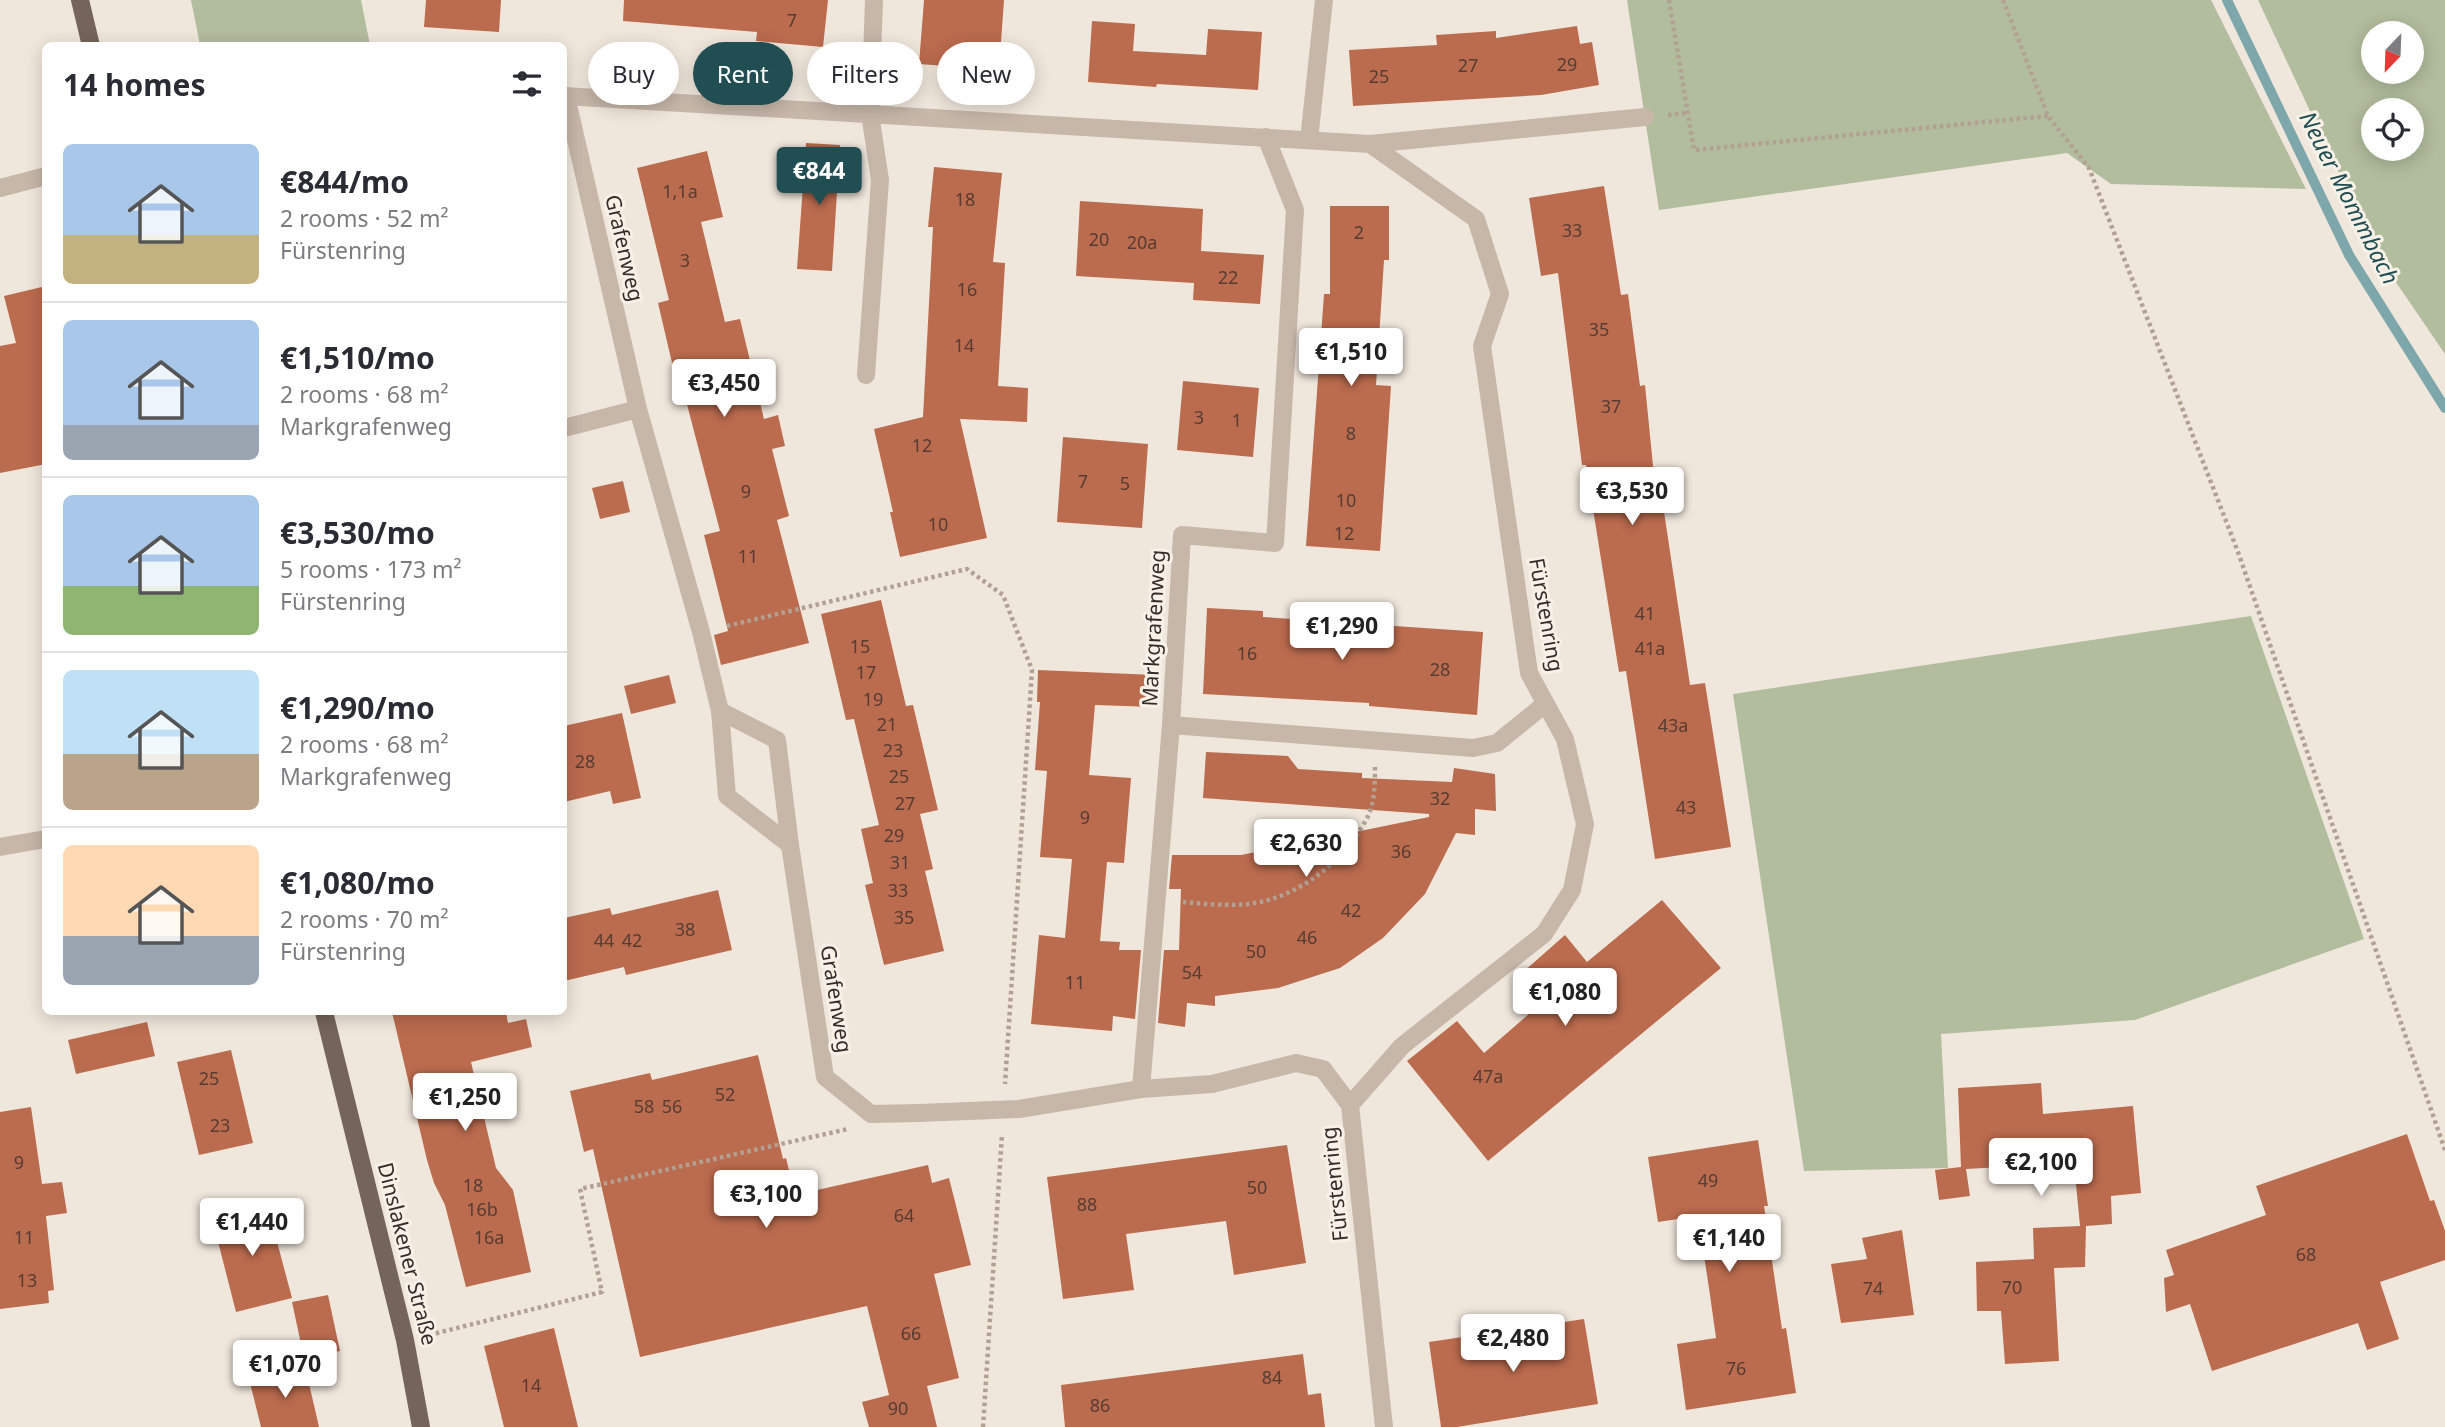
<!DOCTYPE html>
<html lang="en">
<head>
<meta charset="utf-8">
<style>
  body { margin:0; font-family:"Noto Sans",sans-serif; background:#f2f2f3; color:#2b2b33; height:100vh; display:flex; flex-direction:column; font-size:26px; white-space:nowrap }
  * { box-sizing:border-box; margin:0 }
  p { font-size:23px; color:#7c7c81 }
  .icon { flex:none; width:38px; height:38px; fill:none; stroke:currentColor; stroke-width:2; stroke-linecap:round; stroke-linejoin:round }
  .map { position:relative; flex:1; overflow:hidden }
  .details { position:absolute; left:42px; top:42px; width:525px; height:973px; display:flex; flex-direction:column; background:#fff; border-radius:10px; box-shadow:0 4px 18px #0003 }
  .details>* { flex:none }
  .hud { position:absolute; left:588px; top:42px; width:665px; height:63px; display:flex; gap:14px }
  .needle { width:46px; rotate:203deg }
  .controls { position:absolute; left:2361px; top:21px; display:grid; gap:14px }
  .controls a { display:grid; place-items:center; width:63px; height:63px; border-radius:50%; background:#fff; box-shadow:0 4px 18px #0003; font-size:35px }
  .price { position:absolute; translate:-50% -60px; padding:0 16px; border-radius:7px; background:#fff; color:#222; font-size:23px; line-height:46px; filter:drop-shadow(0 2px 4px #0008) }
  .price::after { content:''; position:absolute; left:50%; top:42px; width:21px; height:16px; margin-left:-10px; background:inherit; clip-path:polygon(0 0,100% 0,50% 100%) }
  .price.current { background:#214e52; color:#fff }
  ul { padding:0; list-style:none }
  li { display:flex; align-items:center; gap:21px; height:175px; padding:0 21px }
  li+li { border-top:2px solid #e1e1e2 }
  li span { display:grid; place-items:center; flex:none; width:196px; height:140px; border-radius:10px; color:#555 }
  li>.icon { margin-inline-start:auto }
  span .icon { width:84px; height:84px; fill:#fffc; stroke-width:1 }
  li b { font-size:30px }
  h2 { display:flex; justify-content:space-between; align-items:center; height:84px; padding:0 21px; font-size:30px }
  .pill { padding:0 24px; border-radius:32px; background:#fff; box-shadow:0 4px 18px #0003; font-size:24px; line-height:63px }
  .pill.current { background:#214e52; color:#fff }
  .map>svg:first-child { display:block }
  .green { fill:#b2bd9d; fill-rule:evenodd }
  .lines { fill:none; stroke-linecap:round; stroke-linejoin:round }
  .stream { stroke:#7da7aa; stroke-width:10 }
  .building { fill:#bb6b4e }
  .path { stroke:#b2a193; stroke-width:4.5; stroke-dasharray:3.5 3.5; stroke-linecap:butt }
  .minor { stroke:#c7b7a9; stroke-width:18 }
  .major { stroke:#75645a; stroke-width:18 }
  .labels { text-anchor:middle; stroke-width:6; stroke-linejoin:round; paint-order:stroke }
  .number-label { font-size:18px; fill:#563c32 }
  .street-label { font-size:21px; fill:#342c28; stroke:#f8f1e8 }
  .water-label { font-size:23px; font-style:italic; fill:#214e52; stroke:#f8f1e8 }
</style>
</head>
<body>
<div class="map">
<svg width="2445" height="1427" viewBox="0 0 2445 1427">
  <rect width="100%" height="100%" fill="#f0e7dc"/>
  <g class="green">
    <polygon points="191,0 361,0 370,45 200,45"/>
    <polygon points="1627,0 2211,0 2306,189 2111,184 2067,153 1659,210"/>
    <path d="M2258,0H2445V354L2378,256ZM2412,33V72H2373V33ZM2412,110V149H2373V110Z"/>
    <polygon points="2251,616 2364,939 2135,1020 1941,1034 1948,1168 1804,1171 1733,694"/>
  </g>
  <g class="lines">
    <polyline class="stream" points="2227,0 2349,255 2445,408"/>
  </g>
  <g class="building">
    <polygon points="426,0 501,0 499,32 424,27"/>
    <polygon points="624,0 828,0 823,47 756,41 757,32 623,21"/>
    <polygon points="924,0 1004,0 999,70 919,64"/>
    <polygon points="1092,21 1135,24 1133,51 1206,55 1208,29 1262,32 1258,90 1157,84 1156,87 1088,82"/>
    <polygon points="1577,26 1580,44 1592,42 1599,85 1541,95 1353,106 1349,50 1437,45 1436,35 1496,31 1496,38"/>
    <polygon points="806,143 840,145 832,271 797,269"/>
    <polygon points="707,151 723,217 701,222 725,322 740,319 764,419 778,415 785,446 772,449 789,516 777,520 809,643 721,665 714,635 728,631 704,535 720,531 677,366 673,367 658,303 669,300 637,168"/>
    <polygon points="934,167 1002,173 993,262 1005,263 998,386 1028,388 1027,422 960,419 987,538 900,557 890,512 893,512 874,429 923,417 933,227 928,227"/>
    <polygon points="1604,186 1621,295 1628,294 1640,386 1645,385 1655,486 1660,485 1690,685 1705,683 1731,847 1655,859 1626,671 1619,672 1586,465 1582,465 1558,273 1541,276 1529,198"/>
    <polygon points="1080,201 1203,209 1201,251 1264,255 1260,304 1193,300 1194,283 1076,276"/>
    <polygon points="1330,206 1389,206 1389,260 1384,260 1376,385 1391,386 1380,551 1306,546 1324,294 1330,294"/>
    <polygon points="46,286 46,464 0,473 0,346 16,343 4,296"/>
    <polygon points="1183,381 1259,388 1253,457 1177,450"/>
    <polygon points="1063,437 1148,444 1142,528 1057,522"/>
    <polygon points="623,481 630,512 600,519 592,488"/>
    <polygon points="881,600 906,706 913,705 938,810 920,814 933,869 925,871 944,951 884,965 865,885 873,883 861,829 879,825 854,719 846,720 821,614"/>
    <polygon points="1207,608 1263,611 1263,617 1483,632 1477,715 1369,706 1369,703 1203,694"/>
    <polygon points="1038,670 1155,675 1154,707 1095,705 1089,775 1131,778 1124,863 1107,862 1100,941 1120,942 1119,950 1141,950 1135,1019 1113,1016 1112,1031 1031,1024 1039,935 1065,938 1072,859 1040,857 1047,771 1035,770 1040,702 1037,702"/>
    <polygon points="669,675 676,703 631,714 624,686"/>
    <polygon points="622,713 641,798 613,804 610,791 564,802 564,726"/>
    <polygon points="1206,752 1288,756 1298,769 1362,773 1362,778 1452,782 1454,768 1495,774 1496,811 1475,809 1475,835 1456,833 1425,894 1383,938 1340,968 1278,988 1215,996 1215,1006 1187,1003 1185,1027 1158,1023 1164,950 1179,950 1181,889 1169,889 1172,855 1241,855 1429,817 1429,814 1203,798"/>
    <polygon points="718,890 732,950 626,975 624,967 564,981 564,918 610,908 612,915"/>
    <polygon points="1662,900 1721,968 1488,1161 1407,1061 1457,1021 1484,1053 1545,1000 1522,973 1565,935 1587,962"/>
    <polygon points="392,1012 506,1012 508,1023 526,1019 532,1047 471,1062 496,1168 513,1190 531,1272 466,1287 445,1205 434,1183 427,1160"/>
    <polygon points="147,1022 155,1056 76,1074 68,1040"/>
    <polygon points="231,1050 253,1143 199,1155 177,1062"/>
    <polygon points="758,1055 783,1159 786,1158 795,1195 928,1165 932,1183 949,1178 971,1265 934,1274 959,1378 927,1386 937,1427 869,1427 862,1402 889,1395 867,1306 640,1357 593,1149 584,1152 570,1091 650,1073 652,1080"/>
    <polygon points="2041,1083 2043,1114 2133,1106 2141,1193 2111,1196 2112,1224 2086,1226 2085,1267 2054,1268 2059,1361 2005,1364 2001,1311 1977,1311 1976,1262 2034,1259 2033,1228 2080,1226 2074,1163 1966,1169 1970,1196 1939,1200 1935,1170 1961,1167 1958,1088"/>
    <polygon points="31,1107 42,1184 62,1182 67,1213 46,1216 54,1290 48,1291 49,1303 0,1309 0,1112"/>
    <polygon points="2407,1134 2430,1201 2434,1200 2445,1231 2445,1260 2380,1282 2399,1339 2367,1350 2358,1323 2212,1371 2190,1304 2166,1312 2164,1278 2174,1275 2166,1250 2266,1215 2256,1186"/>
    <polygon points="1758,1140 1768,1206 1764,1206 1782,1329 1786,1328 1796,1393 1686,1410 1677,1344 1716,1338 1710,1295 1698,1216 1658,1222 1648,1157"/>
    <polygon points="1287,1145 1306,1263 1234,1275 1226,1221 1126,1234 1134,1290 1063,1299 1047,1177"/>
    <polygon points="267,1204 292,1298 236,1312 212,1218"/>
    <polygon points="1902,1230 1914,1315 1841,1323 1831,1264 1867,1259 1862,1238"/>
    <polygon points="328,1295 340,1351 304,1358 292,1302"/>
    <polygon points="1584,1319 1598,1404 1457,1427 1441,1427 1429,1342"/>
    <polygon points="554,1328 578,1427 504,1427 484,1346"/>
    <polygon points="1303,1354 1308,1395 1321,1393 1325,1427 1065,1427 1061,1385"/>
    <polygon points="305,1366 319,1427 261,1427 249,1379"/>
  </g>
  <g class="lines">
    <g class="path">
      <polyline points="1669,0 1694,150 2048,116"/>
      <polyline points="2003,0 2048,116 2089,168 2238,552 2445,1150"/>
      <polyline points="1668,115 1688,113"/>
      <polyline points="727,626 967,569 1003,595 1032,670 1005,1084"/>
      <path d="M1183,902C1204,904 1227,906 1248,904C1298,898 1344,862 1367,818C1375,803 1375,782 1375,765"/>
      <polyline points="429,1335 602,1292 580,1189 848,1129"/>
      <polyline points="983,1427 1002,1134"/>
    </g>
    <g class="minor">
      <polyline points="564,96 1370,144"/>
      <polyline points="566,96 638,409 701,632 720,711 727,796 790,845 825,1077 871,1114 919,1113 1019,1109 1141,1089 1212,1084 1296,1063 1323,1069 1350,1105"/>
      <polyline points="1309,140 1324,0"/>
      <polyline points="0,188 46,176"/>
      <polyline points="866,375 880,180 870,114 874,0"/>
      <polyline points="564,428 638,409"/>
      <polyline points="720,711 777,740 790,845"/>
      <polyline points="1171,725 1473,748 1497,743 1545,704"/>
      <polyline points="0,847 46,839"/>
      <polyline points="1141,1089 1171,725 1182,535 1275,543 1295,210 1266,137"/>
      <polyline points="1384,1427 1350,1105 1402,1046 1544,934 1572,890 1585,824 1565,739 1529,673 1482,346 1500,294 1476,219 1370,144 1645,117"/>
    </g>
    <g class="major">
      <polyline points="80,0 91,46"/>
      <polyline points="324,1012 405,1340 421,1427"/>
    </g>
  </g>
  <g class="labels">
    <g class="number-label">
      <text x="792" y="27">7</text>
      <text x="1567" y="71">29</text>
      <text x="1468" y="72">27</text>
      <text x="1379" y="83">25</text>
      <text x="680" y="198">1,1a</text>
      <text x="965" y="206">18</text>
      <text x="1572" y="237">33</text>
      <text x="1359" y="239">2</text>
      <text x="1099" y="246">20</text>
      <text x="1142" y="249">20a</text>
      <text x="685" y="267">3</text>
      <text x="1228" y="284">22</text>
      <text x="967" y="296">16</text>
      <text x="1599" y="336">35</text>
      <text x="964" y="352">14</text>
      <text x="1611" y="413">37</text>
      <text x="1199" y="424">3</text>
      <text x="1237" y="427">1</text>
      <text x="1351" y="440">8</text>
      <text x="922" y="452">12</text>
      <text x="1083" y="488">7</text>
      <text x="1125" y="490">5</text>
      <text x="746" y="498">9</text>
      <text x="1346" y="507">10</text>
      <text x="938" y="531">10</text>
      <text x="1344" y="540">12</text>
      <text x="748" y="563">11</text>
      <text x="1645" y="620">41</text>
      <text x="860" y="653">15</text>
      <text x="1650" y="655">41a</text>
      <text x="1247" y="660">16</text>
      <text x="1440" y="676">28</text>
      <text x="866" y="679">17</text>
      <text x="873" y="706">19</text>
      <text x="887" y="731">21</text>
      <text x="1673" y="732">43a</text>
      <text x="893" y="757">23</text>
      <text x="585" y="768">28</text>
      <text x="899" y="783">25</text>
      <text x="1440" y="805">32</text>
      <text x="905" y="810">27</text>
      <text x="1686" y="814">43</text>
      <text x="1085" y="824">9</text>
      <text x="894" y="842">29</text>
      <text x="1401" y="858">36</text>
      <text x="900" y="869">31</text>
      <text x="898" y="897">33</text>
      <text x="1351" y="917">42</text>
      <text x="904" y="924">35</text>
      <text x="685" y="936">38</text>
      <text x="1307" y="944">46</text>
      <text x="604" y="947">44</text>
      <text x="632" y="947">42</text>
      <text x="1256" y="958">50</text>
      <text x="1192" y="979">54</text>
      <text x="1075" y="989">11</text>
      <text x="1488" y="1083">47a</text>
      <text x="209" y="1085">25</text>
      <text x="725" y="1101">52</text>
      <text x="644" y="1113">58</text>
      <text x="672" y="1113">56</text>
      <text x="220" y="1132">23</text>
      <text x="19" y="1169">9</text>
      <text x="1708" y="1187">49</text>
      <text x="473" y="1192">18</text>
      <text x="1257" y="1194">50</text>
      <text x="1087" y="1211">88</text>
      <text x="482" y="1216">16b</text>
      <text x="904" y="1222">64</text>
      <text x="24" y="1244">11</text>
      <text x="489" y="1244">16a</text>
      <text x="2306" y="1261">68</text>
      <text x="27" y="1287">13</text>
      <text x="2012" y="1294">70</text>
      <text x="1873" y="1295">74</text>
      <text x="911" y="1340">66</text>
      <text x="1736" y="1375">76</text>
      <text x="1272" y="1384">84</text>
      <text x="531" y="1392">14</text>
      <text x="1100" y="1412">86</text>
      <text x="898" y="1415">90</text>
    </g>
    <g class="street-label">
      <text transform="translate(624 248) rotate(77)" y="7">Grafenweg</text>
      <text transform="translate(1546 615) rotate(80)" y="7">Fürstenring</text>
      <text transform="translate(1154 628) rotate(-87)" y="7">Markgrafenweg</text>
      <text transform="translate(836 999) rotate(81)" y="7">Grafenweg</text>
      <text transform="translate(1335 1184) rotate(-96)" y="7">Fürstenring</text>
      <text transform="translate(407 1254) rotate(76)" y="7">Dinslakener Straße</text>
    </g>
    <g class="water-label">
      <text transform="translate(2349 198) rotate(63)" y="8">Neuer Mommbach</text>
    </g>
  </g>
</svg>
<div class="controls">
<a><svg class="needle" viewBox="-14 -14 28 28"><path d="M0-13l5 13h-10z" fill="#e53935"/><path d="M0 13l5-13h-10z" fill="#7c7c81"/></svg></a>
<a><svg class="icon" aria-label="locate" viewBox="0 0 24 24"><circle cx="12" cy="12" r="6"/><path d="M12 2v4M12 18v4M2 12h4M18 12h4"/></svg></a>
</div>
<b class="price current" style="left:819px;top:207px">€844</b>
<b class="price" style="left:1351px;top:388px">€1,510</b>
<b class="price" style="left:724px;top:419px">€3,450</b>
<b class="price" style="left:1632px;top:527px">€3,530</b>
<b class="price" style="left:1342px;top:662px">€1,290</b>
<b class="price" style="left:1306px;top:879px">€2,630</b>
<b class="price" style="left:1565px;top:1028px">€1,080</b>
<b class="price" style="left:465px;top:1133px">€1,250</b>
<b class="price" style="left:2041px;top:1198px">€2,100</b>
<b class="price" style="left:766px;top:1230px">€3,100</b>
<b class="price" style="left:252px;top:1258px">€1,440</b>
<b class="price" style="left:1729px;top:1274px">€1,140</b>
<b class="price" style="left:1513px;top:1374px">€2,480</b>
<b class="price" style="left:285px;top:1400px">€1,070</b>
<div class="hud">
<a class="pill">Buy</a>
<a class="pill current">Rent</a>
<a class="pill">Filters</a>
<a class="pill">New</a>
</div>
<section class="details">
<h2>14 homes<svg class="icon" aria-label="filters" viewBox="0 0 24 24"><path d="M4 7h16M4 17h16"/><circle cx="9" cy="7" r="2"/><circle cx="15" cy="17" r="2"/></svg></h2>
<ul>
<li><span style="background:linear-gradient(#a9c7e8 65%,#c2b280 0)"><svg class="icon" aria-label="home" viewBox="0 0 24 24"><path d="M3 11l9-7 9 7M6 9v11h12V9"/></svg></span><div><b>€844/mo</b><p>2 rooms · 52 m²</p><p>Fürstenring</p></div></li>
<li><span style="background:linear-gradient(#a9c7e8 75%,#9aa5b1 0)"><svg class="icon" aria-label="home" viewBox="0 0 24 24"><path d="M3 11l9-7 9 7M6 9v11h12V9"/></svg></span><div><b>€1,510/mo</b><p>2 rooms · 68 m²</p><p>Markgrafenweg</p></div></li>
<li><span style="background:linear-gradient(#a9c7e8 65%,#8fb573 0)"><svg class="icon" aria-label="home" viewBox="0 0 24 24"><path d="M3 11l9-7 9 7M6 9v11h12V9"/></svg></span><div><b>€3,530/mo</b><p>5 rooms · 173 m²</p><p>Fürstenring</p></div></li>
<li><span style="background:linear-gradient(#bfe0f5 60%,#b9a48a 0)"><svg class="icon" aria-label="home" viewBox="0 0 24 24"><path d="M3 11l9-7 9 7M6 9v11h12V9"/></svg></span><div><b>€1,290/mo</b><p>2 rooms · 68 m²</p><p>Markgrafenweg</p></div></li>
<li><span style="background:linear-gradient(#ffd9b3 65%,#9aa5b1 0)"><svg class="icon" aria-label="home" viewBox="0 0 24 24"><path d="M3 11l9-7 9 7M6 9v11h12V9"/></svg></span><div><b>€1,080/mo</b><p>2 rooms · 70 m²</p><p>Fürstenring</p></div></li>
</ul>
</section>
</div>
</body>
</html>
